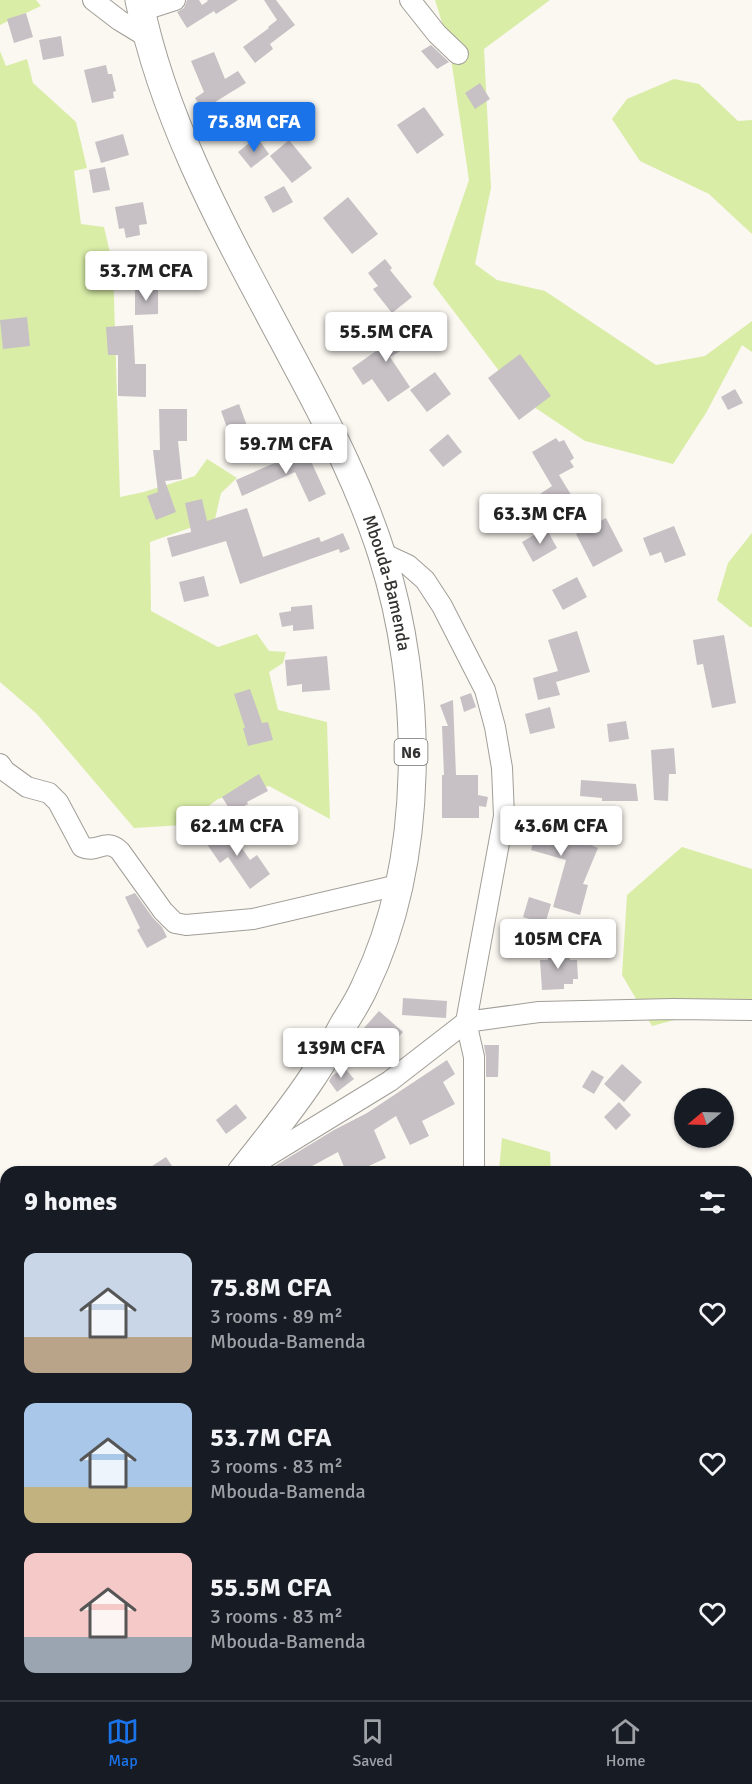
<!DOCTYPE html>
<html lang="en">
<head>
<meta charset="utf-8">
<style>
  body { margin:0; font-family:Signika,sans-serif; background:#20242c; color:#f1f3f6; height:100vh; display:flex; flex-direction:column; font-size:22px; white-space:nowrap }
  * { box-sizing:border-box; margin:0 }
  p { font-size:20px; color:#9ea1a6 }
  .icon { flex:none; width:33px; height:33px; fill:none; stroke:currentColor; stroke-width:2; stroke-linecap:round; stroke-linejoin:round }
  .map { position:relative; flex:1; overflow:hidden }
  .side { position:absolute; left:0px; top:1166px; width:753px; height:536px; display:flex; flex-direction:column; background:#171b24; border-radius:18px 18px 0 0; box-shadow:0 2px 4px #0004 }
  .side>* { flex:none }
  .needle { width:39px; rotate:251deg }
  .fabs { position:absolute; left:674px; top:1088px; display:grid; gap:12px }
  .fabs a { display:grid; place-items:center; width:60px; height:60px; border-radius:50%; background:#171b24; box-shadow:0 2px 4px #0004; font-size:30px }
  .price { position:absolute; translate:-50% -51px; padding:0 14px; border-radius:6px; background:#fff; color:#222; font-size:20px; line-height:39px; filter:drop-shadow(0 2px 3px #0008) }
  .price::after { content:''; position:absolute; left:50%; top:36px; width:18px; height:14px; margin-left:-9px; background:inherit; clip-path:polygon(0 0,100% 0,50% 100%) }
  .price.selected { background:#1a73e8; color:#fff }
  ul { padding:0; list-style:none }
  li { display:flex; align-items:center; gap:18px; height:150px; padding:0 24px }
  li span { display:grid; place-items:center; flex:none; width:168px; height:120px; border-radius:12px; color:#555 }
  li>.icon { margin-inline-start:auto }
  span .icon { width:72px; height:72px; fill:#fffc; stroke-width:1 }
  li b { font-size:26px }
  h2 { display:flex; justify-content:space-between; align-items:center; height:72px; padding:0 24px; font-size:26px }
  .tab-bar { display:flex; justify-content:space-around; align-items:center; height:84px; border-top:2px solid #363941; background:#171b24; font-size:16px; color:#9ea1a6 }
  .tab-bar a { display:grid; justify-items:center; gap:3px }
  .tab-bar .selected { color:#1a73e8 }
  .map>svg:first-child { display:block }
  .green { fill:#d9eda7 }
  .building { fill:#c7c1c5 }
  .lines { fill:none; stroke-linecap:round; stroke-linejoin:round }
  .minor-casing { stroke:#a19e98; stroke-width:22 }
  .highway-casing { stroke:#a19e98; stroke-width:29 }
  .minor { stroke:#fff; stroke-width:20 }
  .highway { stroke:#fff; stroke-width:27 }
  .labels { text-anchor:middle; stroke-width:4.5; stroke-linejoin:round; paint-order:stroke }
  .shield { fill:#fff; stroke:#70706e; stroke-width:1.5 }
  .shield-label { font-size:16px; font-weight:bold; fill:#333230 }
  .street-label { font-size:18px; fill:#333230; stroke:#fff }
</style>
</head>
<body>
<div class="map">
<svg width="752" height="1700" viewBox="0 0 752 1700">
  <rect width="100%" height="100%" fill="#fbf7f1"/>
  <g class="green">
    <polygon points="0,0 36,0 41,6 0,25"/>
    <polygon points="435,0 550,0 484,49 491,188 475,264 497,280 545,291 656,365 705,356 752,321 752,352 742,345 706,413 673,464 585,441 519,397 433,284 469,180 449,45"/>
    <polygon points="0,51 6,66 27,59 33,83 76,122 87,168 74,171 81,224 104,227 113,266 120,497 144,492 195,476 207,459 237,478 221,493 215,519 150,542 151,611 218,647 257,634 269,651 286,652 283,663 269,672 278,710 327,722 330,819 269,786 218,799 183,825 134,828 37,714 0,682"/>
    <polygon points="674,79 699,84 738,121 752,120 752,234 709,194 640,161 612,119 627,99"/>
    <polygon points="752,533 752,627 750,627 717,600 728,563"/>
    <polygon points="682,847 752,869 752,1005 712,1010 652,1026 622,975 627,895"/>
    <polygon points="502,1138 550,1152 551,1171 499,1171"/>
  </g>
  <g class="building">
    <polygon points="187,0 199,0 202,5 208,1 207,0 238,0 216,14 214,11 187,28 177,12 184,8"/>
    <polygon points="264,0 276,0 295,25 270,44 273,49 255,63 243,47 269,28 268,27 277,20"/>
    <polygon points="26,13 33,37 14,43 7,19"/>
    <polygon points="61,36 64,56 43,60 39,40"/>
    <polygon points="431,45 449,62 437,69 421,51"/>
    <polygon points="214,52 225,79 238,71 246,83 202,110 195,98 204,92 191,61"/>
    <polygon points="106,65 108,74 112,74 116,91 113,92 114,98 92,103 84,70"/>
    <polygon points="480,83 490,99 475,109 465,93"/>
    <polygon points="424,107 444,135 417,154 397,125"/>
    <polygon points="123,134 129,155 101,163 95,142"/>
    <polygon points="257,137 269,154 251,168 238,152"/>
    <polygon points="289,140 312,168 292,183 270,156"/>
    <polygon points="105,167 110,190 93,193 89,170"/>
    <polygon points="284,186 293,202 273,213 264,197"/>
    <polygon points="348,197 378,234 352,254 323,218"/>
    <polygon points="143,202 147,224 139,225 140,235 126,238 124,228 119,229 115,207"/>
    <polygon points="385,259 392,268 390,270 412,297 392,313 373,289 378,286 368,273"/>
    <polygon points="135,289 158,289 158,314 135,315"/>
    <polygon points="27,317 30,346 3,349 0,320"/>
    <polygon points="398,321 411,345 390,357 410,387 388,402 372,379 363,385 352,368 383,346 376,333"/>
    <polygon points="133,325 135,364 146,364 146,397 118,396 118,355 108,355 106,327"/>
    <polygon points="520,354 551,396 519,420 488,378"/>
    <polygon points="435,372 451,394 427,412 410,390"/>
    <polygon points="735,389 743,403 728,410 721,397"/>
    <polygon points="239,404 247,426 229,433 221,411"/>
    <polygon points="159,409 187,409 187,441 178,441 182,479 165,481 176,512 156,520 147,496 158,492 153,450 160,450"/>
    <polygon points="448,434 462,452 443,467 429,450"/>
    <polygon points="556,438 559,442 564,440 574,458 570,461 574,467 559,475 573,498 552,512 540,494 552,486 532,452"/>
    <polygon points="304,446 326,494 309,502 295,472 242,496 236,480 288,457 287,453"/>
    <polygon points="202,499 207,521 247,508 263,557 319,537 321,542 343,533 350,549 340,553 339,549 240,584 226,541 172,557 167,538 191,532 191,531 185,503"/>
    <polygon points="606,518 623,551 593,567 576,534"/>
    <polygon points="674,526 686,555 665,563 661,552 650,556 643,538"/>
    <polygon points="546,528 557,548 533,562 522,542"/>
    <polygon points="204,576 209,596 184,602 179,582"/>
    <polygon points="577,577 587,597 563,610 552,590"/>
    <polygon points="312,605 314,629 293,631 293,625 282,627 279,613 291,611 291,607"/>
    <polygon points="577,631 590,672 556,682 560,695 538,700 533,678 558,671 548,640"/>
    <polygon points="724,635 736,703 712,708 703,664 697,665 693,640"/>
    <polygon points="327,656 330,690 302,692 302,684 287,686 285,660"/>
    <polygon points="250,689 262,723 268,722 273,740 248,746 243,728 245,728 234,694"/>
    <polygon points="471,693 476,707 464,712 460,697"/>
    <polygon points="453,700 456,775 478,775 478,795 488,797 486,807 479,806 479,818 442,818 442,775 444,775 442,726 448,726 440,705"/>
    <polygon points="550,707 555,728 530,734 525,714"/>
    <polygon points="626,721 629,739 609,742 607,724"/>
    <polygon points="674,748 676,774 669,774 668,801 654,800 651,750"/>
    <polygon points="259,774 268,791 247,802 248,804 232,813 222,797"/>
    <polygon points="581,780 636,784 638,801 602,801 602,798 580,796"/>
    <polygon points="516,814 540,821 542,815 570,823 567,835 598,848 583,884 588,885 580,915 553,907 566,860 531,850 534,839 513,832"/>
    <polygon points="226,825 250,860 257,855 270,874 250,889 228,857 220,863 204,840"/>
    <polygon points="135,893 153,918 162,927 167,937 147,948 137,930 140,928 125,897"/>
    <polygon points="529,897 551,904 545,924 523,917"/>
    <polygon points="569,948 570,960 577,960 578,979 573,979 573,984 564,984 564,989 542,990 540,960 548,960 547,949"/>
    <polygon points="403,998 447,1001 446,1018 402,1015"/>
    <polygon points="379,1011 403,1032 388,1049 364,1028"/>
    <polygon points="484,1045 499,1045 498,1077 486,1077 486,1057"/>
    <polygon points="447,1060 455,1074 443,1082 455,1104 422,1121 429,1136 410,1145 396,1116 374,1130 386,1158 356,1172 346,1172 338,1152 301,1172 265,1172 334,1130 367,1113"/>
    <polygon points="622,1064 642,1082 624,1102 604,1084"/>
    <polygon points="344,1067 354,1079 337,1092 329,1081 332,1076"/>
    <polygon points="592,1070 604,1077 594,1094 582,1087"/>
    <polygon points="619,1102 631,1115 616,1130 604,1117"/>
    <polygon points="236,1104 247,1118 226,1134 216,1120"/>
    <polygon points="166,1157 176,1172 143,1172"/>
  </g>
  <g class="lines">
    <g class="minor-casing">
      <g id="minor">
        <polyline points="93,0 119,20 147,37"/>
        <polyline points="410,0 437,34 458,54"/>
        <polyline points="141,11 175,0"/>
        <polyline points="382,553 408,565 425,580 442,606 485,690 495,727 502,768 504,816 466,1022 474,1057 474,1172"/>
        <path d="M0,764L5,771L27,787L49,793L58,802L82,847C97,854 105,837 120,851L163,911L175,923L186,925L253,919L398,885"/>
        <polyline points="253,1165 390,1081 466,1022 539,1012 673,1009 752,1010"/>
        <polyline points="0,1382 6,1378"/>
        <polyline points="0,1498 6,1499"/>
        <polyline points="628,1695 631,1700"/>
        <polyline points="97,1700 98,1695"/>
        <polyline points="448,1700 452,1695"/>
      </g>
    </g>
    <g class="highway-casing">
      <g id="highway">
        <path id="s1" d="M139,0C166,134 238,254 301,374C332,432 362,492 382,555C424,686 426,860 365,986C359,1000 351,1012 343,1025C334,1042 325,1059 314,1075C292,1109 266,1140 241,1172"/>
        <polyline points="0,1347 6,1343"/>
      </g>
    </g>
    <use href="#minor" class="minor"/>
    <use href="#highway" class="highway"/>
  </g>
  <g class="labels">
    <rect class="shield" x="394.5" y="739" width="33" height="26" rx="4.5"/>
    <g class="shield-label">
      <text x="411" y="758">N6</text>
    </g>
    <g class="street-label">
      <text dy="6" stroke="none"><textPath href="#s1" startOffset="636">Mbouda-Bamenda</textPath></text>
    </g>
  </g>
</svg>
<div class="fabs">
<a><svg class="needle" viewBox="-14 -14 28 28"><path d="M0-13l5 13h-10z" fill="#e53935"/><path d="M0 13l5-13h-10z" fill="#9ea1a6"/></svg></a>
</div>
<b class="price selected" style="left:254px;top:153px">75.8M CFA</b>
<b class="price" style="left:146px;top:302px">53.7M CFA</b>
<b class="price" style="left:386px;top:363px">55.5M CFA</b>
<b class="price" style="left:286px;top:475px">59.7M CFA</b>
<b class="price" style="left:540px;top:545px">63.3M CFA</b>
<b class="price" style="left:237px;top:857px">62.1M CFA</b>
<b class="price" style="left:561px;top:857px">43.6M CFA</b>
<b class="price" style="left:558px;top:970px">105M CFA</b>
<b class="price" style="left:341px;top:1079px">139M CFA</b>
<section class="side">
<h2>9 homes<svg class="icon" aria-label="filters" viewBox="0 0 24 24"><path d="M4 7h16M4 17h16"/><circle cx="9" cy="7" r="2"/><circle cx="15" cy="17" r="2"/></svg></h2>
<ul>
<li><span style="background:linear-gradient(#c9d6e8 70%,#b9a48a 0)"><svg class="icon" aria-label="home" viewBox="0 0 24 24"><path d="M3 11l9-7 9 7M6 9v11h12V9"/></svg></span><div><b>75.8M CFA</b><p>3 rooms · 89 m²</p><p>Mbouda-Bamenda</p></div><svg class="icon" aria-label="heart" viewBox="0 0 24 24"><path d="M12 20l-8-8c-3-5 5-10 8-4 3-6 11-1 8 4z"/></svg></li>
<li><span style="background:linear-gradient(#a9c7e8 70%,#c2b280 0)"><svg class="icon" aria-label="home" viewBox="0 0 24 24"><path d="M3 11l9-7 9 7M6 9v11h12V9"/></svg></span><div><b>53.7M CFA</b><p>3 rooms · 83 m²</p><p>Mbouda-Bamenda</p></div><svg class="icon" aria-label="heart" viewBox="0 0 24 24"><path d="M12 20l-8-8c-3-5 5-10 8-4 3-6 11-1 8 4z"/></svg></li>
<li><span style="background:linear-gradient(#f6c9c9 70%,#9aa5b1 0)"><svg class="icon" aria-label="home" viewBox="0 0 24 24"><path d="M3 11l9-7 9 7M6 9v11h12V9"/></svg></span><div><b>55.5M CFA</b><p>3 rooms · 83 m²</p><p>Mbouda-Bamenda</p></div><svg class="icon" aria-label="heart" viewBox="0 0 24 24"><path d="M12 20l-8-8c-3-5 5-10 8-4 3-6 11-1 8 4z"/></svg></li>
</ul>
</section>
</div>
<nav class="tab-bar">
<a class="selected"><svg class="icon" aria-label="map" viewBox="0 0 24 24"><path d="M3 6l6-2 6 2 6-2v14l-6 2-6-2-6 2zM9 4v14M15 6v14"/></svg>Map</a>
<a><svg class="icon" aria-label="saved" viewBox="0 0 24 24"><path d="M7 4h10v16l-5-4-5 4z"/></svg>Saved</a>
<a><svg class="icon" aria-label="home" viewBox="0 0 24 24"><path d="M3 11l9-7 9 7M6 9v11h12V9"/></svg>Home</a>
</nav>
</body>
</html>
